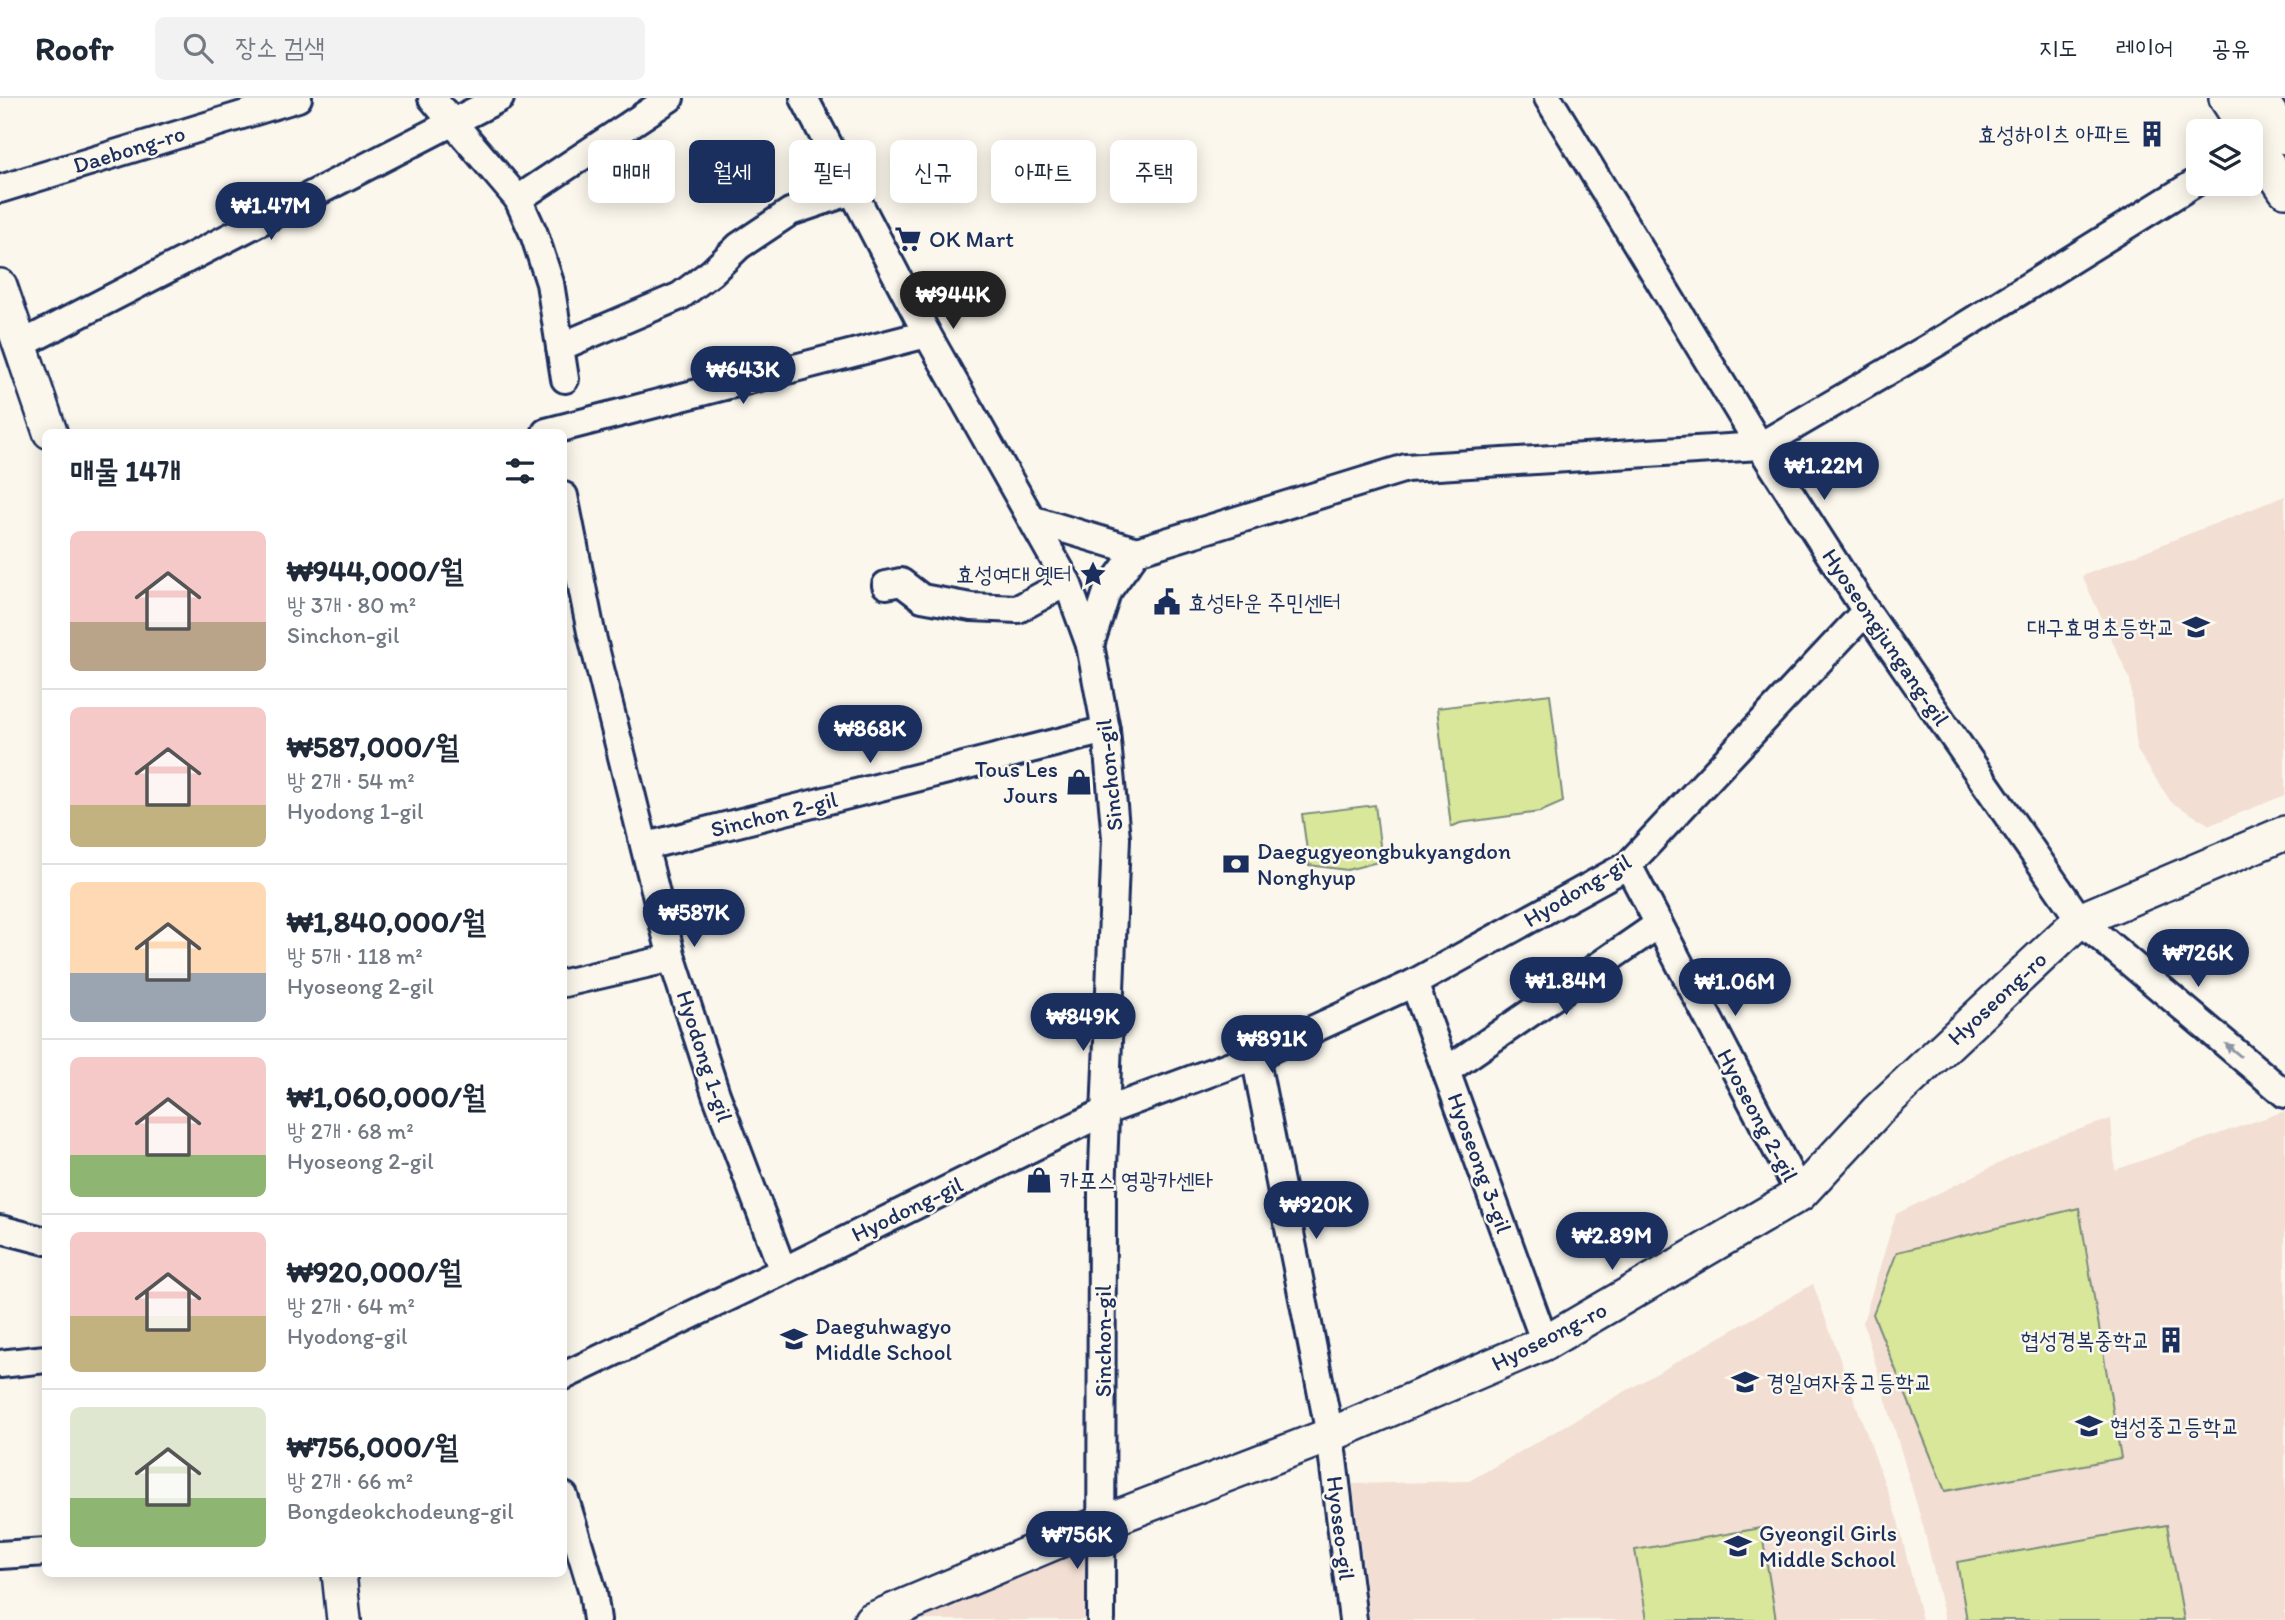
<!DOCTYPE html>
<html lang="ko">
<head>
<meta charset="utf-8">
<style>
  body { margin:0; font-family:Itim,"Poor Story",sans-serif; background:#f2f2f3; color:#1f2937; height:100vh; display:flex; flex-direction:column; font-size:26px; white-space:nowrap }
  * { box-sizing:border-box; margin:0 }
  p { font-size:23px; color:#747a83 }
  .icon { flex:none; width:38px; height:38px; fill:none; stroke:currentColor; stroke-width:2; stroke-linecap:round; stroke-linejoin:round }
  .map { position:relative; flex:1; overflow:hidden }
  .details { position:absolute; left:42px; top:331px; width:525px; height:1148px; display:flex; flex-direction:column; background:#fff; border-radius:10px; box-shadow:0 4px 18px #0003 }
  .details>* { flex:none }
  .top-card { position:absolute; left:588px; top:42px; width:665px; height:63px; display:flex; gap:14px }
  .controls { position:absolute; left:2186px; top:21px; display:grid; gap:14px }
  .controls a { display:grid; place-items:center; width:77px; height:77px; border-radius:10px; background:#fff; box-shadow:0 4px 18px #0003; font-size:35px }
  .price { position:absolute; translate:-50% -60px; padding:0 16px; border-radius:24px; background:#1b2f5e; color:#fff; font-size:23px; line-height:46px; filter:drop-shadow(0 2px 4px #0008) }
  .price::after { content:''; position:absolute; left:50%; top:42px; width:21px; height:16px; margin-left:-10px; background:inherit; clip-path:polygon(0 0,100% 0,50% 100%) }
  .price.on { background:#222; color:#fff }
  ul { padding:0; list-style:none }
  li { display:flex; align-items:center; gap:21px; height:175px; padding:0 28px }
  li+li { border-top:2px solid #e0e1e3 }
  li span { display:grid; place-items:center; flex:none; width:196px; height:140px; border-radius:10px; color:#555 }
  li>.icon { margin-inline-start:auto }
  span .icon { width:84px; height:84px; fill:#fffc; stroke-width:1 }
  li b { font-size:30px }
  h2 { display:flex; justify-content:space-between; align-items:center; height:84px; padding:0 28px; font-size:30px }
  .pill { padding:0 24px; border-radius:10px; background:#fff; box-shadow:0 4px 18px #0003; font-size:24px; line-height:63px }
  .pill.on { background:#1b2f5e; color:#fff }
  header { display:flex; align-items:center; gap:42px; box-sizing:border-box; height:98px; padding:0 35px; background:#fff; border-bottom:2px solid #e0e1e3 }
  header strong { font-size:33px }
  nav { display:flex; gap:38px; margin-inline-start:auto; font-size:24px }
  .search { width:490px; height:63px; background:#f2f2f3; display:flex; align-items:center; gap:18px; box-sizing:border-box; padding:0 24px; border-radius:10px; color:#747a83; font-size:26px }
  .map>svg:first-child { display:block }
  .built { fill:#f2ded3 }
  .green { fill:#d9e79a; stroke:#7a8b7c; stroke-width:2 }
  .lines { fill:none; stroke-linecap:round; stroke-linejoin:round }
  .minor-casing { stroke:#1b2f5e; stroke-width:32 }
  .major-casing { stroke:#1b2f5e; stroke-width:38 }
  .minor { stroke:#fbf7ec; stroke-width:26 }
  .major { stroke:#fbf7ec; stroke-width:33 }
  .oneway { fill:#8b93a5 }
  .labels { text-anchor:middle; stroke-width:5; stroke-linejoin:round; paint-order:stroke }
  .poi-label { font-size:23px; fill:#1b2f5e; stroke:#fbf7ec; text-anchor:start }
  .street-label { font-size:23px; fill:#1b2f5e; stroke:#fbf7ec }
</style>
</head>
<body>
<header>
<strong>Roofr</strong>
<div class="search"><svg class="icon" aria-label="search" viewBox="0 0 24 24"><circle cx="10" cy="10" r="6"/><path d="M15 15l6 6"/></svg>장소 검색</div>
<nav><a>지도</a><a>레이어</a><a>공유</a></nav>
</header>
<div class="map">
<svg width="2285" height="1522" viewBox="0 0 2285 1522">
  <rect width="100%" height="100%" fill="#fbf7ec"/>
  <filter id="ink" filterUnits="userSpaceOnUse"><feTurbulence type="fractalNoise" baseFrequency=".0143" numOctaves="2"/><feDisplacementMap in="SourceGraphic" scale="14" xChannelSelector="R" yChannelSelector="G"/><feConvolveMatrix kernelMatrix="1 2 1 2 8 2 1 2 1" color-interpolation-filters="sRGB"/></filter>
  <g filter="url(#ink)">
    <g class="built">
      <polygon points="2285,398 2285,697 2210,727 2171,704 2137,652 2130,581 2082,478"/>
      <polygon points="2285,1013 2285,1522 1945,1522 1924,1431 1863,1224 1896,1116 2047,1042 2111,1021 2115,1072"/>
      <polygon points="1813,1186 1898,1423 1922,1522 1370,1522 1353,1386 1469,1383"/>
      <polygon points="1091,1444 1090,1522 909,1522"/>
    </g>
    <g class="green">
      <polygon points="1550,596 1563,704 1540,714 1460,725 1451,729 1437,610"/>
      <polygon points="1375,707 1382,763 1347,772 1309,767 1302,716"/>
      <polygon points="2079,1110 2121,1360 1945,1393 1873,1216 1897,1154"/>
      <polygon points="2167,1427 2184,1522 1967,1522 1957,1464"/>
      <polygon points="1761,1430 1776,1522 1647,1522 1635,1452"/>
    </g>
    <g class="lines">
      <g class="minor-casing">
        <g id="minor">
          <polyline points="432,0 518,101 534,136 550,185 565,281"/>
          <polyline points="804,0 927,236 1067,484 1090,547 1106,632 1116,740 1102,1095 1101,1522"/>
          <polyline points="1548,0 1760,348 1866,513 2080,822 2285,996"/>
          <polyline points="0,91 298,0"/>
          <polyline points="518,101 670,0"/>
          <polyline points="20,247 500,0"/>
          <polyline points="560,249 680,198 712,174 739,148 790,114 852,93"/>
          <polyline points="546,334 927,236"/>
          <polyline points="564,398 591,534 672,860 716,996 783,1173"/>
          <polyline points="1034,422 1137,453 1406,370 1760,348 1945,240 2198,83"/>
          <polyline points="886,487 901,484 922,500 971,509 1018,511 1067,484"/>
          <polyline points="1090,547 1107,494 1137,453"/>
          <polyline points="646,748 1106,632"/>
          <polyline points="1628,767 1800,1096"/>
          <polyline points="564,885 672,860"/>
          <polyline points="1414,885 1545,1245"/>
          <polyline points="1255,958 1330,1337 1353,1522"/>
          <polyline points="1446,973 1659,826"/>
          <polyline points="0,1131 46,1143"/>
          <polyline points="0,1266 46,1261"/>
          <polyline points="564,1278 783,1173 1106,1013 1255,958 1414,885 1628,767 1866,513"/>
          <polyline points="564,1398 593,1494 597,1522"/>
          <polyline points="0,1457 46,1454"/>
        </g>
      </g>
      <g class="major-casing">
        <g id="major">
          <polyline points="2226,0 2247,33"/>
          <polyline points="2260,0 2285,39"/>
          <polyline points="2250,39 2285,92"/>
          <polyline points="0,188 50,334"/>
          <polyline points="339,1475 344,1522"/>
          <polyline points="871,1522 1101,1425 1330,1337 1545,1245 1800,1096 1878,1012 2080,822 2285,735"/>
        </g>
      </g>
      <use href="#minor" class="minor"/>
      <use href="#major" class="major"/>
    </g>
    <defs><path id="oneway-solid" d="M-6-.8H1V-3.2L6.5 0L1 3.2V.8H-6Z" transform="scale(1.75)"/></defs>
    <use class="oneway" href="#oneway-solid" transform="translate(2233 952) rotate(-140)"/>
  </g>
  <defs>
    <g id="building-bare" transform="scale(2.1)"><path d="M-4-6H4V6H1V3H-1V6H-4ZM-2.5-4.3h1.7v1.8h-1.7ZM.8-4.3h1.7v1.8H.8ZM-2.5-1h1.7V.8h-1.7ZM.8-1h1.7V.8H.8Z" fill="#1b2f5e" stroke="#fbf7ec" stroke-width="2.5" paint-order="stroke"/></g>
    <g id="supermarket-bare" transform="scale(2.1)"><path d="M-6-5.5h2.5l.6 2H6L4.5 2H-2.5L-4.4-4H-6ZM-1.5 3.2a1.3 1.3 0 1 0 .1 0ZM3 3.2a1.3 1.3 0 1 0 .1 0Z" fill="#1b2f5e" stroke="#fbf7ec" stroke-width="2.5" paint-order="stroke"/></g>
    <g id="sight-bare" transform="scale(2.1)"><path d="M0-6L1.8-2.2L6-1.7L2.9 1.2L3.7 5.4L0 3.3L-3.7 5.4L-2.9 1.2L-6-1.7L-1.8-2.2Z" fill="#1b2f5e" stroke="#fbf7ec" stroke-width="2.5" paint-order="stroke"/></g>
    <g id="civic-bare" transform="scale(2.1)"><path d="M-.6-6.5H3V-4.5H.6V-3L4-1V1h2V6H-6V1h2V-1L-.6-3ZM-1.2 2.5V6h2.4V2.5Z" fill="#1b2f5e" stroke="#fbf7ec" stroke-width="2.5" paint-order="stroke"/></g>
    <g id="school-bare" transform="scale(2.1)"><path d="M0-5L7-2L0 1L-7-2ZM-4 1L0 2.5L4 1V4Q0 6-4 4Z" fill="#1b2f5e" stroke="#fbf7ec" stroke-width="2.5" paint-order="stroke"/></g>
    <g id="shop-bare" transform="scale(2.1)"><path d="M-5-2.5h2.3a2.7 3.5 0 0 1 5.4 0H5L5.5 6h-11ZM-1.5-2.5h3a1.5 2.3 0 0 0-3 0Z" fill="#1b2f5e" stroke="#fbf7ec" stroke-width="2.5" paint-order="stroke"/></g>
    <g id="bank-bare" transform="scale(2.1)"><path d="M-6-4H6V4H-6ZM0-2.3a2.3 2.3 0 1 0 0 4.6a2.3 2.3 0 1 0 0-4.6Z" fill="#1b2f5e" stroke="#fbf7ec" stroke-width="2.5" paint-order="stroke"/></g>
  </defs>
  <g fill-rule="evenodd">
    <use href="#building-bare" x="2152" y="36"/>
    <use href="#supermarket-bare" x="908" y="141"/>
    <use href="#sight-bare" x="1093" y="476"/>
    <use href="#civic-bare" x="1167" y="504"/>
    <use href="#school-bare" x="2196" y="529"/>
    <use href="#shop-bare" x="1079" y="684"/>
    <use href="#bank-bare" x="1236" y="766"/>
    <use href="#shop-bare" x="1039" y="1082"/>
    <use href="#school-bare" x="794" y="1241"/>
    <use href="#building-bare" x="2171" y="1242"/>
    <use href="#school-bare" x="1745" y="1284"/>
    <use href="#school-bare" x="2089" y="1328"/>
    <use href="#school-bare" x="1738" y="1448"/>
  </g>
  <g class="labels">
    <g class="poi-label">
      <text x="2131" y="44" text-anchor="end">효성하이츠 아파트</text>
      <text x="929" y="149">OK Mart</text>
      <text x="1072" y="484" text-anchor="end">효성여대 옛터</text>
      <text x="1188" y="512">효성타운 주민센터</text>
      <text x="2175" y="537" text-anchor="end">대구효명초등학교</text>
      <text x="1058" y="679" text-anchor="end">Tous Les<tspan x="1058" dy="26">Jours</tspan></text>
      <text x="1257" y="761">Daegugyeongbukyangdon<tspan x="1257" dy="26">Nonghyup</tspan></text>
      <text x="1060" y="1090">카포스 영광카센타</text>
      <text x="815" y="1236">Daeguhwagyo<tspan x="815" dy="26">Middle School</tspan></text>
      <text x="2150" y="1250" text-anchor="end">협성경복중학교</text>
      <text x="1766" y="1292">경일여자중고등학교</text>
      <text x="2110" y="1336">협성중고등학교</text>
      <text x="1759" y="1443">Gyeongil Girls<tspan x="1759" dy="26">Middle School</tspan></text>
    </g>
    <g class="street-label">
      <text transform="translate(129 51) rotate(-17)" y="8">Daebong-ro</text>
      <text transform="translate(1886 539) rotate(56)" y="8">Hyoseongjungang-gil</text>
      <text transform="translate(1109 677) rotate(-96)" y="8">Sinchon-gil</text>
      <text transform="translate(774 716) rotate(-14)" y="8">Sinchon 2-gil</text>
      <text transform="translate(1577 792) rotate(-31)" y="8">Hyodong-gil</text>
      <text transform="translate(1997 900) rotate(-43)" y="8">Hyoseong-ro</text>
      <text transform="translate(705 958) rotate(72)" y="8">Hyodong 1-gil</text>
      <text transform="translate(1758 1017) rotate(62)" y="8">Hyoseong 2-gil</text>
      <text transform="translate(1480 1065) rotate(70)" y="8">Hyoseong 3-gil</text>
      <text transform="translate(907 1111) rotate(-26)" y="8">Hyodong-gil</text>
      <text transform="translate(1549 1238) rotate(-27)" y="8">Hyoseong-ro</text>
      <text transform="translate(1103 1243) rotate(-90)" y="8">Sinchon-gil</text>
      <text transform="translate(1341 1430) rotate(83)" y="8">Hyoseo-gil</text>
    </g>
  </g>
</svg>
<div class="controls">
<a><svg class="icon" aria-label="layers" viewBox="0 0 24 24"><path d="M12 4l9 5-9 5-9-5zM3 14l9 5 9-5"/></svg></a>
</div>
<b class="price" style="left:271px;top:144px">₩1.47M</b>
<b class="price on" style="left:953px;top:233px">₩944K</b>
<b class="price" style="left:743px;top:308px">₩643K</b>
<b class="price" style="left:1824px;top:404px">₩1.22M</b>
<b class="price" style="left:870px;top:667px">₩868K</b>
<b class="price" style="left:694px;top:851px">₩587K</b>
<b class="price" style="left:2198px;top:891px">₩726K</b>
<b class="price" style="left:1566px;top:919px">₩1.84M</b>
<b class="price" style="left:1735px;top:920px">₩1.06M</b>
<b class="price" style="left:1083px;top:955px">₩849K</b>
<b class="price" style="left:1272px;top:977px">₩891K</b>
<b class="price" style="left:1316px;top:1143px">₩920K</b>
<b class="price" style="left:1612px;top:1174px">₩2.89M</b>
<b class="price" style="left:1077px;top:1473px">₩756K</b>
<div class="top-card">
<a class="pill">매매</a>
<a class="pill on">월세</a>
<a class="pill">필터</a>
<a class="pill">신규</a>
<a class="pill">아파트</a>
<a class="pill">주택</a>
</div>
<section class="details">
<h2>매물 14개<svg class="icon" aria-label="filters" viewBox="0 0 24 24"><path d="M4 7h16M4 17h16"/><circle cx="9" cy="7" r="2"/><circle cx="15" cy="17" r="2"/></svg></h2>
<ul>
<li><span style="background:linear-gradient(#f6c9c9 65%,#b9a48a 0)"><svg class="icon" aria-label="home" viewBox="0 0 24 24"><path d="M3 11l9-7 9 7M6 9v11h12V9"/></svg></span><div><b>₩944,000/월</b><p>방 3개 · 80 m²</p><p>Sinchon-gil</p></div></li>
<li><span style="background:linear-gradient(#f6c9c9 70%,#c2b280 0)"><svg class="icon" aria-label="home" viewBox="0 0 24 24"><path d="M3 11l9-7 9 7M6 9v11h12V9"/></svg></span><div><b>₩587,000/월</b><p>방 2개 · 54 m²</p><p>Hyodong 1-gil</p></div></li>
<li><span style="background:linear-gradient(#ffd9b3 65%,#9aa5b1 0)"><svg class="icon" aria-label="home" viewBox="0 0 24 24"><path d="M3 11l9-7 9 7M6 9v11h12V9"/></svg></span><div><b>₩1,840,000/월</b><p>방 5개 · 118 m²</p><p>Hyoseong 2-gil</p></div></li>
<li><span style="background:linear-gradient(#f6c9c9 70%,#8fb573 0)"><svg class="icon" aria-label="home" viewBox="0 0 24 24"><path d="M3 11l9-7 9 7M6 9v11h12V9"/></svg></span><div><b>₩1,060,000/월</b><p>방 2개 · 68 m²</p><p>Hyoseong 2-gil</p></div></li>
<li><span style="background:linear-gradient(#f6c9c9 60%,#c2b280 0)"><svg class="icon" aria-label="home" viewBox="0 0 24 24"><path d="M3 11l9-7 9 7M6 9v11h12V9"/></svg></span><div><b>₩920,000/월</b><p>방 2개 · 64 m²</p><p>Hyodong-gil</p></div></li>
<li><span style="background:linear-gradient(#dfe7d0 65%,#8fb573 0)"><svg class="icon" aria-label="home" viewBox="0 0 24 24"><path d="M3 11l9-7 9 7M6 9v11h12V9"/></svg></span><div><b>₩756,000/월</b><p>방 2개 · 66 m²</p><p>Bongdeokchodeung-gil</p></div></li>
</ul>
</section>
</div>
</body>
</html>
